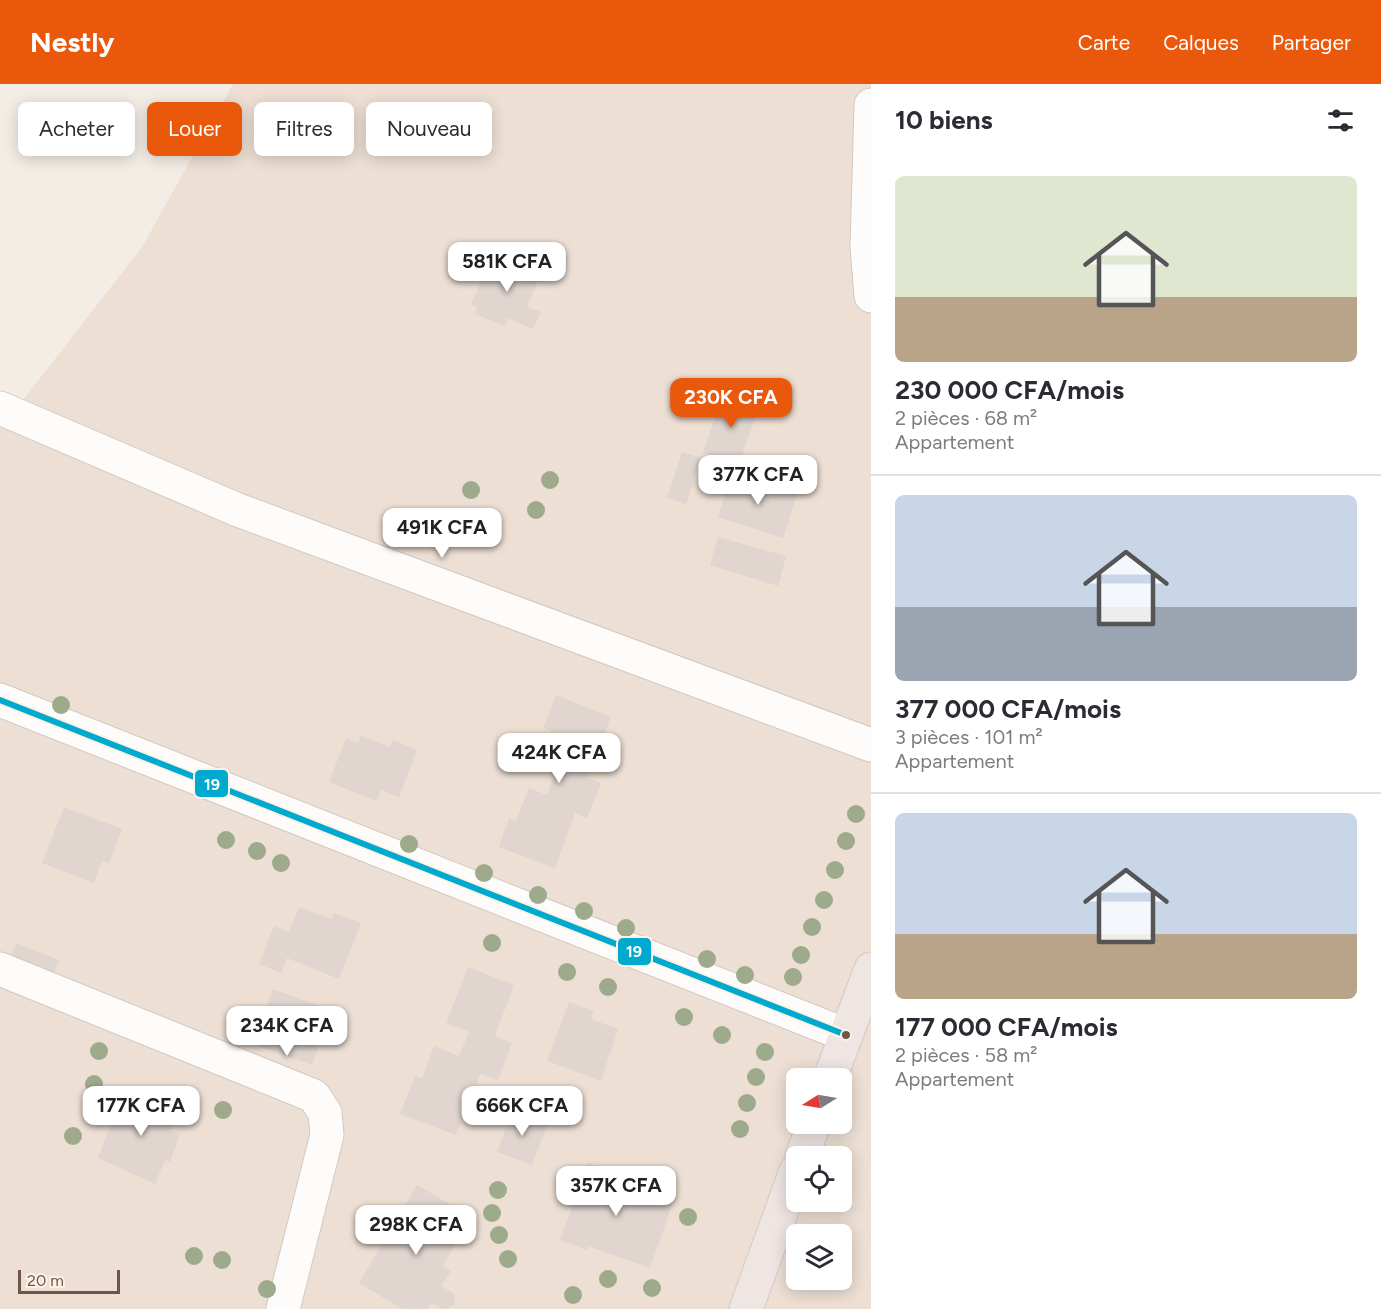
<!DOCTYPE html>
<html lang="fr">
<head>
<meta charset="utf-8">
<style>
  body { margin:0; font-family:Figtree,sans-serif; background:#f7f7f7; color:#2b2b33; height:100vh; display:flex; flex-direction:column; font-size:22px; white-space:nowrap }
  * { box-sizing:border-box; margin:0 }
  p { font-size:20px; color:#7c7c81 }
  .icon { flex:none; width:33px; height:33px; fill:none; stroke:currentColor; stroke-width:2; stroke-linecap:round; stroke-linejoin:round }
  .map { position:relative; flex:1; overflow:hidden }
  .details { display:flex; flex-direction:column; background:#fff; width:510px }
  .details>* { flex:none }
  .hud { position:absolute; left:18px; top:18px; width:570px; height:54px; display:flex; gap:12px }
  .needle { width:39px; rotate:259deg }
  .fabs { position:absolute; left:786px; top:984px; display:grid; gap:12px }
  .fabs a { display:grid; place-items:center; width:66px; height:66px; border-radius:9px; background:#fff; box-shadow:0 3px 15px #0003; font-size:30px }
  .scale { position:absolute; left:18px; bottom:15px; width:102px; box-sizing:border-box; padding-left:6px; border:3px solid #6f544a; border-top:0; font-size:16px; line-height:21px; white-space:nowrap; color:#6f544a; -webkit-text-stroke:4px #fdf2e6; paint-order:stroke }
  .price { position:absolute; translate:-50% -51px; padding:0 14px; border-radius:12px; background:#fff; color:#222; font-size:20px; line-height:39px; filter:drop-shadow(0 2px 3px #0008) }
  .price::after { content:''; position:absolute; left:50%; top:36px; width:18px; height:14px; margin-left:-9px; background:inherit; clip-path:polygon(0 0,100% 0,50% 100%) }
  .price.on { background:#ea580c; color:#fff }
  ul { padding:0; list-style:none }
  li { display:grid; align-content:center; gap:12px; height:318px; padding:0 24px }
  li+li { border-top:2px solid #e1e1e2 }
  li span { display:grid; place-items:center; height:186px; border-radius:9px; color:#555 }
  li>.icon { margin-inline-start:auto }
  span .icon { width:108px; height:108px; fill:#fffc; stroke-width:1 }
  li b { font-size:26px }
  h2 { display:flex; justify-content:space-between; align-items:center; height:72px; padding:0 24px; font-size:26px }
  .chip { padding:0 21px; border-radius:9px; background:#fff; box-shadow:0 3px 15px #0003; font-size:21px; line-height:54px }
  .chip.on { background:#ea580c; color:#fff }
  header { display:flex; align-items:center; gap:36px; box-sizing:border-box; height:84px; padding:0 30px; background:#ea580c; color:#fff }
  header strong { font-size:28px }
  nav { display:flex; gap:33px; margin-inline-start:auto; font-size:21px }
  main { display:flex; flex:1; min-height:0 }
  .map>svg:first-child { display:block }
  .residential { fill:#eddfd4; fill-rule:evenodd }
  .building { fill:#e0d5cf }
  .lines { fill:none; stroke-linecap:round; stroke-linejoin:round }
  .minor-casing { stroke:#d1c9c2; stroke-width:35 }
  .highway-casing { stroke:#d3c9c4; stroke-width:35 }
  .minor { stroke:#fdfcfb; stroke-width:33 }
  .highway { stroke:#efe5e3; stroke-width:33 }
  .bus-1-casing { stroke:#fdf2e6; stroke-width:10 }
  .bus-1 { stroke:#00a9ce; stroke-width:6 }
  .tree { fill:#9daa8c }
  .bus-dot { fill:#6f544a; stroke:#fdf2e6; stroke-width:2 }
  .line-badge { stroke:#fdf2e6; stroke-width:2 }
  .badge-label { font-size:16px; text-anchor:middle; font-weight:bold; fill:#fff }
</style>
</head>
<body>
<header>
<strong>Nestly</strong>
<nav><a>Carte</a><a>Calques</a><a>Partager</a></nav>
</header>
<main>
<div class="map">
<svg width="871" height="1225" viewBox="0 0 871 1225">
  <rect width="100%" height="100%" fill="#f4ede6"/>
  <path class="residential" d="M233,0H871V1225H0V324L13,329L142,163ZM796,994H842V1040H796ZM796,1072H842V1118H796ZM796,1150H842V1196H796Z"/>
  <g class="building">
    <polygon points="493,169 541,189 527,223 541,228 533,245 508,234 505,242 475,230 477,223 471,221"/>
    <polygon points="723,310 759,323 739,380 703,368"/>
    <polygon points="682,368 701,374 686,420 667,414"/>
    <polygon points="732,390 797,411 783,454 718,433"/>
    <polygon points="718,453 786,472 778,502 710,481"/>
    <polygon points="556,611 611,633 587,694 601,699 587,734 575,729 555,784 499,763 509,734 516,737 529,704 547,711 556,688 537,680 551,647 543,644"/>
    <polygon points="361,651 390,663 393,656 417,666 399,713 381,706 376,717 329,698 346,654 358,659"/>
    <polygon points="64,723 122,745 109,779 102,777 94,799 42,779"/>
    <polygon points="299,823 331,835 334,829 361,839 339,895 287,874 281,889 259,880 274,842 289,848"/>
    <polygon points="16,859 59,876 50,898 7,882"/>
    <polygon points="468,883 514,901 495,952 512,959 498,996 480,990 456,1051 400,1030 415,992 422,994 434,962 459,972 469,948 446,939"/>
    <polygon points="273,905 324,924 311,959 319,962 312,981 253,960"/>
    <polygon points="569,918 594,927 591,935 618,945 601,997 547,977"/>
    <polygon points="124,1007 178,1028 171,1047 180,1050 170,1078 165,1076 155,1100 98,1074"/>
    <polygon points="513,1025 548,1039 532,1081 497,1068"/>
    <polygon points="588,1079 645,1099 641,1110 672,1121 650,1184 588,1162 587,1166 560,1156"/>
    <polygon points="417,1101 458,1125 446,1145 460,1152 443,1182 451,1187 441,1202 455,1210 454,1221 447,1225 442,1225 432,1219 428,1225 402,1225 359,1199"/>
  </g>
  <g class="lines">
    <g class="minor-casing">
      <g id="minor">
        <polyline points="871,21 867,163 871,212"/>
        <polyline points="0,324 238,426 871,661"/>
        <polyline points="0,616 846,951"/>
        <polyline points="0,885 314,1012 325,1029 327,1051 283,1225"/>
      </g>
    </g>
    <g class="highway-casing">
      <g id="highway">
        <polyline points="830,994 871,885"/>
        <polyline points="802,1072 814,1040"/>
        <polyline points="746,1225 796,1087"/>
      </g>
    </g>
    <use href="#minor" class="minor"/>
    <use href="#highway" class="highway"/>
    <g class="bus-1-casing">
      <polyline id="bus-1" points="0,616 846,951"/>
    </g>
    <use href="#bus-1" class="bus-1"/>
  </g>
  <g class="tree">
    <circle cx="550" cy="396" r="9"/>
    <circle cx="471" cy="406" r="9"/>
    <circle cx="536" cy="426" r="9"/>
    <circle cx="61" cy="621" r="9"/>
    <circle cx="856" cy="730" r="9"/>
    <circle cx="226" cy="756" r="9"/>
    <circle cx="846" cy="757" r="9"/>
    <circle cx="409" cy="760" r="9"/>
    <circle cx="257" cy="767" r="9"/>
    <circle cx="281" cy="779" r="9"/>
    <circle cx="835" cy="786" r="9"/>
    <circle cx="484" cy="789" r="9"/>
    <circle cx="538" cy="811" r="9"/>
    <circle cx="824" cy="816" r="9"/>
    <circle cx="584" cy="827" r="9"/>
    <circle cx="812" cy="843" r="9"/>
    <circle cx="626" cy="844" r="9"/>
    <circle cx="492" cy="859" r="9"/>
    <circle cx="801" cy="871" r="9"/>
    <circle cx="707" cy="875" r="9"/>
    <circle cx="567" cy="888" r="9"/>
    <circle cx="745" cy="891" r="9"/>
    <circle cx="793" cy="893" r="9"/>
    <circle cx="608" cy="903" r="9"/>
    <circle cx="684" cy="933" r="9"/>
    <circle cx="722" cy="951" r="9"/>
    <circle cx="99" cy="967" r="9"/>
    <circle cx="765" cy="968" r="9"/>
    <circle cx="756" cy="993" r="9"/>
    <circle cx="94" cy="1000" r="9"/>
    <circle cx="747" cy="1019" r="9"/>
    <circle cx="223" cy="1026" r="9"/>
    <circle cx="740" cy="1045" r="9"/>
    <circle cx="73" cy="1052" r="9"/>
    <circle cx="645" cy="1103" r="9"/>
    <circle cx="498" cy="1106" r="9"/>
    <circle cx="492" cy="1129" r="9"/>
    <circle cx="688" cy="1133" r="9"/>
    <circle cx="499" cy="1151" r="9"/>
    <circle cx="194" cy="1172" r="9"/>
    <circle cx="508" cy="1175" r="9"/>
    <circle cx="222" cy="1176" r="9"/>
    <circle cx="608" cy="1195" r="9"/>
    <circle cx="652" cy="1204" r="9"/>
    <circle cx="267" cy="1205" r="9"/>
    <circle cx="573" cy="1211" r="9"/>
  </g>
  <circle class="bus-dot" cx="846" cy="951" r="5"/>
  <g class="line-badge">
    <rect x="194" y="685" width="35" height="29" rx="6" fill="#00a9ce"/>
    <rect x="617" y="853" width="35" height="29" rx="6" fill="#00a9ce"/>
  </g>
  <g class="badge-label">
    <text x="212" y="706">19</text>
    <text x="634" y="873">19</text>
  </g>
</svg>
<div class="fabs">
<a><svg class="needle" viewBox="-14 -14 28 28"><path d="M0-13l5 13h-10z" fill="#e53935"/><path d="M0 13l5-13h-10z" fill="#7c7c81"/></svg></a>
<a><svg class="icon" aria-label="locate" viewBox="0 0 24 24"><circle cx="12" cy="12" r="6"/><path d="M12 2v4M12 18v4M2 12h4M18 12h4"/></svg></a>
<a><svg class="icon" aria-label="layers" viewBox="0 0 24 24"><path d="M12 4l9 5-9 5-9-5zM3 14l9 5 9-5"/></svg></a>
</div>
<div class="scale">20 m</div>
<b class="price" style="left:507px;top:209px">581K CFA</b>
<b class="price on" style="left:731px;top:345px">230K CFA</b>
<b class="price" style="left:758px;top:422px">377K CFA</b>
<b class="price" style="left:442px;top:475px">491K CFA</b>
<b class="price" style="left:559px;top:700px">424K CFA</b>
<b class="price" style="left:287px;top:973px">234K CFA</b>
<b class="price" style="left:141px;top:1053px">177K CFA</b>
<b class="price" style="left:522px;top:1053px">666K CFA</b>
<b class="price" style="left:616px;top:1133px">357K CFA</b>
<b class="price" style="left:416px;top:1172px">298K CFA</b>
<div class="hud">
<a class="chip">Acheter</a>
<a class="chip on">Louer</a>
<a class="chip">Filtres</a>
<a class="chip">Nouveau</a>
</div>
</div>
<section class="details">
<h2>10 biens<svg class="icon" aria-label="filters" viewBox="0 0 24 24"><path d="M4 7h16M4 17h16"/><circle cx="9" cy="7" r="2"/><circle cx="15" cy="17" r="2"/></svg></h2>
<ul>
<li><span style="background:linear-gradient(#dfe7d0 65%,#b9a48a 0)"><svg class="icon" aria-label="home" viewBox="0 0 24 24"><path d="M3 11l9-7 9 7M6 9v11h12V9"/></svg></span><div><b>230 000 CFA/mois</b><p>2 pièces · 68 m²</p><p>Appartement</p></div></li>
<li><span style="background:linear-gradient(#c9d6e8 60%,#9aa5b1 0)"><svg class="icon" aria-label="home" viewBox="0 0 24 24"><path d="M3 11l9-7 9 7M6 9v11h12V9"/></svg></span><div><b>377 000 CFA/mois</b><p>3 pièces · 101 m²</p><p>Appartement</p></div></li>
<li><span style="background:linear-gradient(#c9d6e8 65%,#b9a48a 0)"><svg class="icon" aria-label="home" viewBox="0 0 24 24"><path d="M3 11l9-7 9 7M6 9v11h12V9"/></svg></span><div><b>177 000 CFA/mois</b><p>2 pièces · 58 m²</p><p>Appartement</p></div></li>
</ul>
</section>
</main>
</body>
</html>
